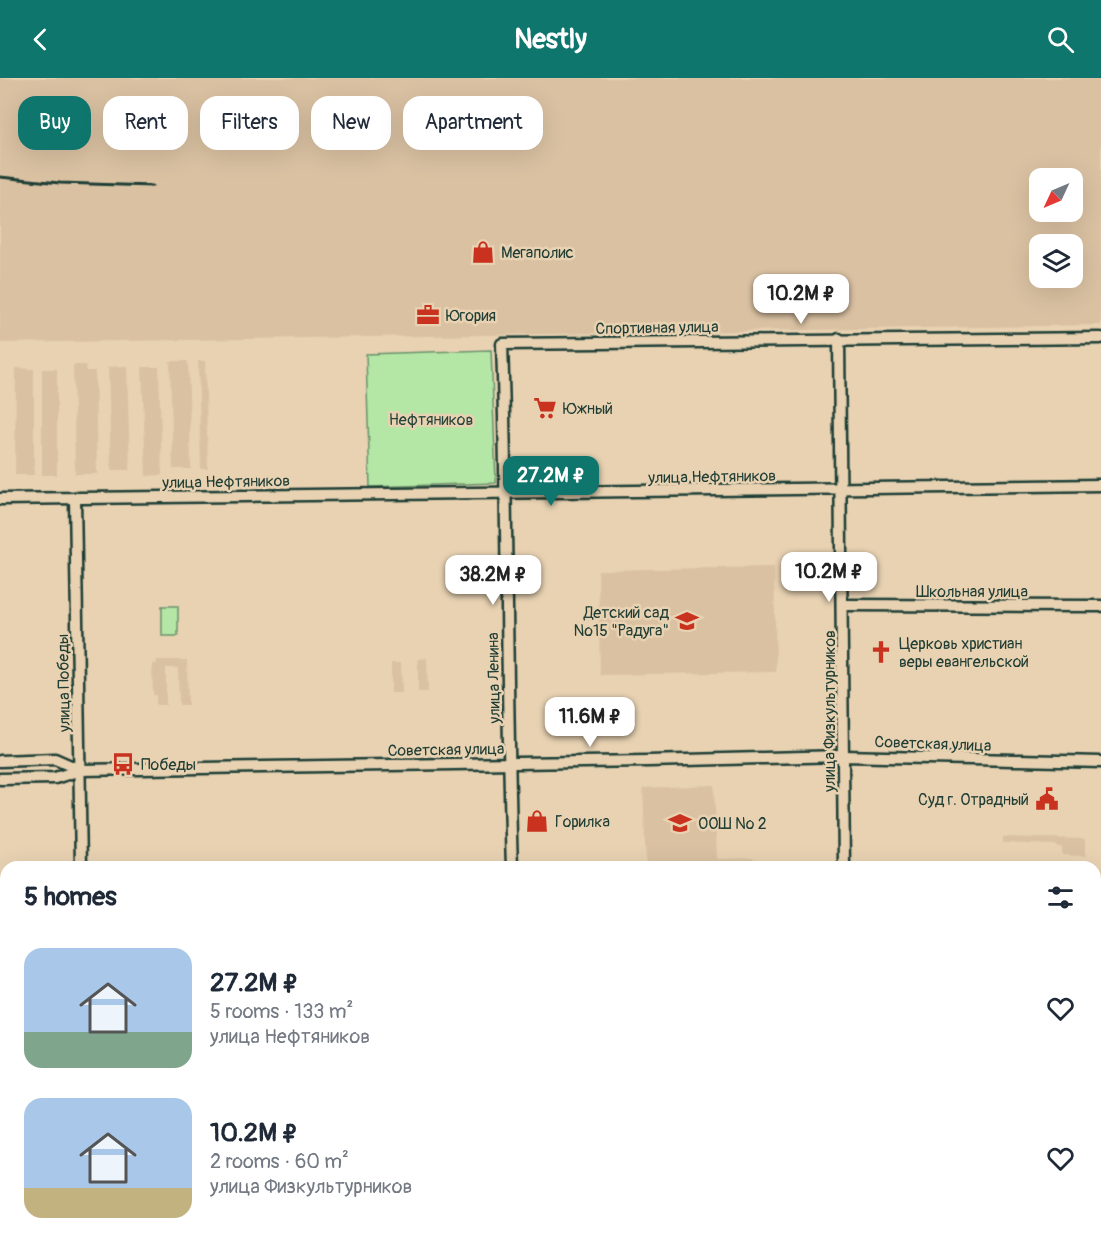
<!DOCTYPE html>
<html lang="en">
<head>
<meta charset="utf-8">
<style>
  body { margin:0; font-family:Pangolin,sans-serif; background:#f6f6f7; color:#1f2937; height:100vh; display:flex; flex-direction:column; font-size:22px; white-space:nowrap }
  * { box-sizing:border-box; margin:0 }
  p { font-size:20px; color:#747a83 }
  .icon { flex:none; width:33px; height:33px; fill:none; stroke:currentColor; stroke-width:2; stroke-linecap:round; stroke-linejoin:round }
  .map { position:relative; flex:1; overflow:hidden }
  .sheet { position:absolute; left:0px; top:783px; width:1101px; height:386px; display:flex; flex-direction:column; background:#fff; border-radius:18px 18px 0 0; box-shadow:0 6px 24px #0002 }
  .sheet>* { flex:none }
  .banner { position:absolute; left:18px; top:18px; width:600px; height:54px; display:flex; gap:12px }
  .needle { width:39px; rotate:226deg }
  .tools { position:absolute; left:1029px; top:90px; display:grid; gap:12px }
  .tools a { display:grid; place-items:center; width:54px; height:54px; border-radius:12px; background:#fff; box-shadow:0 6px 24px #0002; font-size:30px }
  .price { position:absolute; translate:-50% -51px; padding:0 14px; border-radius:12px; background:#fff; color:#222; font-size:20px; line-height:39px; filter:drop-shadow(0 2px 3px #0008) }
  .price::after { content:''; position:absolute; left:50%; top:36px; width:18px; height:14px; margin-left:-9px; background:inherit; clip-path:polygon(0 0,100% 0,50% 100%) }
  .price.active { background:#0f766e; color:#fff }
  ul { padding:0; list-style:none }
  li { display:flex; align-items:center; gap:18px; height:150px; padding:0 24px }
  li span { display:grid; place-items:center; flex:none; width:168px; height:120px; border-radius:18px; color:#555 }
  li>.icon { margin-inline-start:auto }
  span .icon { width:72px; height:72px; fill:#fffc; stroke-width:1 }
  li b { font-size:26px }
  h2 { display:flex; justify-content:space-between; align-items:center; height:72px; padding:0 24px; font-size:26px }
  .tag { padding:0 21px; border-radius:18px; background:#fff; box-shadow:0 6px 24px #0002; font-size:21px; line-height:54px }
  .tag.active { background:#0f766e; color:#fff }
  header { display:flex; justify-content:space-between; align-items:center; height:78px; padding:0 24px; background:#0f766e; color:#fff; font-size:27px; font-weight:700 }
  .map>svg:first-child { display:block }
  .built { fill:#dac1a2; fill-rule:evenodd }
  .green { fill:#b4e6a5; stroke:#6a926c; stroke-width:1.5 }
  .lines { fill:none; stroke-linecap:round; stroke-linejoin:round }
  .minor-casing { stroke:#1f3d34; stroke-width:15 }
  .minor { stroke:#e8d2b2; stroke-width:10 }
  .rail { stroke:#1f3d34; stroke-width:3 }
  .labels { text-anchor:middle; stroke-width:5; stroke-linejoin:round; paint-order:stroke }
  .poi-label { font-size:16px; fill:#1f3d34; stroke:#e8d2b2; text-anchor:start }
  .street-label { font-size:16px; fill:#1f3d34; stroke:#e8d2b2 }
  .park-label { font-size:16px; fill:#26453a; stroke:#e8d2b2 }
</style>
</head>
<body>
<header><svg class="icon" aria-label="back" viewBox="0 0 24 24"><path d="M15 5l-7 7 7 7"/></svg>Nestly<svg class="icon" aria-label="search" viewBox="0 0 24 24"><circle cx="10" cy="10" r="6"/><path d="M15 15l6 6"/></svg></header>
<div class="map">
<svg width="1101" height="1168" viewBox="0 0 1101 1168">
  <rect width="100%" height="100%" fill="#e8d2b2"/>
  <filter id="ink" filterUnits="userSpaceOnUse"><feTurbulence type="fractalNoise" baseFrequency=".0167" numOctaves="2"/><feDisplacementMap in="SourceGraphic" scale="12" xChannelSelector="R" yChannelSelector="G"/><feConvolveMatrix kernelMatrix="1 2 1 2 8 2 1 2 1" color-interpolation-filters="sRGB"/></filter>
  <g filter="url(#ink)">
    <g class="built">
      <path d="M0,0H1101V247L0,265ZM1040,100H1072V134H1040ZM1040,166H1072V200H1040Z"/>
      <polygon points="170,283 188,283 191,391 173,391"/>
      <polygon points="198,283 205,283 208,391 201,391"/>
      <polygon points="73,287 86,287 86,293 95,293 97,396 75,396"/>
      <polygon points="127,288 130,392 111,392 108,289"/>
      <polygon points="142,289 159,289 162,397 146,398"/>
      <polygon points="16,290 34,291 34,397 15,397"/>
      <rect x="42" y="291" width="15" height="106"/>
      <polygon points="774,489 776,594 600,597 598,492"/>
      <polygon points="427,580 428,614 418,614 418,581"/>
      <polygon points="157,582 187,582 188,627 179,627 178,590 166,590 166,627 156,627 156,617 153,617 152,586 156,586"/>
      <polygon points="391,585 401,585 402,615 391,615"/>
      <polygon points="714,707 717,781 753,780 754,789 646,789 643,710"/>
      <polygon points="1003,759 1085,761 1085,778 1062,777 1062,770 1054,767 1003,765"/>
    </g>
    <g class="green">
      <polygon points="491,272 496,405 370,409 366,276"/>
      <rect x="162" y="528" width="16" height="30"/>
      <polygon points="0,1111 6,1111 6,1162 24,1163 25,1168 0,1168"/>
    </g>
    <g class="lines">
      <g class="minor-casing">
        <g id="minor">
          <polyline points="839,261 844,789"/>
          <polyline points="75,420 81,789"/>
          <polyline points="0,421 1101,407"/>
          <polyline points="843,527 1101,528"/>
          <polyline points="0,683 55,681 80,692"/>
          <polyline points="0,701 55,700 80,692 648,683 843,678 1101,684"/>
          <path d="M512,789C506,615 508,440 502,266L1101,260"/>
          <polyline points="1095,879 1101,879"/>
          <polyline points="1095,1027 1101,1027"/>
          <polyline points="87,1162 87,1168"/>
          <polyline points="875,1162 876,1168"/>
          <polyline points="521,1168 521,1162"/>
        </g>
      </g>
      <use href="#minor" class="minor"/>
      <polyline class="rail" points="0,99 60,105 152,108"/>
    </g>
  </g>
  <defs>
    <g id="shop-bare" transform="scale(1.8)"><path d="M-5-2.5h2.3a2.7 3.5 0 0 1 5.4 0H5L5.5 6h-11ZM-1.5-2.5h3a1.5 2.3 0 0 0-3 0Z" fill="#c8321e" stroke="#e8d2b2" stroke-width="2.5" paint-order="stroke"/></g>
    <g id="office-bare" transform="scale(1.8)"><path d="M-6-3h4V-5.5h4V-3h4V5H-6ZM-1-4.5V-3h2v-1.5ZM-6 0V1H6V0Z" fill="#c8321e" stroke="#e8d2b2" stroke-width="2.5" paint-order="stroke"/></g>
    <g id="supermarket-bare" transform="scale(1.8)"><path d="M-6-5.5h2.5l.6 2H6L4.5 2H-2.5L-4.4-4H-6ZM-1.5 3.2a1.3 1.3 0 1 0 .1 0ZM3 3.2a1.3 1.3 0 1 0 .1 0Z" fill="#c8321e" stroke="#e8d2b2" stroke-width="2.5" paint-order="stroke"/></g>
    <g id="school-bare" transform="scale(1.8)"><path d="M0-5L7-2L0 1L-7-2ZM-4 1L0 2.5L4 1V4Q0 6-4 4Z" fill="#c8321e" stroke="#e8d2b2" stroke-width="2.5" paint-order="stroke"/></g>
    <g id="church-bare" transform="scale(1.8)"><path d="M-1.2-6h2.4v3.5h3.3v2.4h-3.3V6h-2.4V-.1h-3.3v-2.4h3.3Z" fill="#c8321e" stroke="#e8d2b2" stroke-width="2.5" paint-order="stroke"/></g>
    <g id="bus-bare" transform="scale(1.8)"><path d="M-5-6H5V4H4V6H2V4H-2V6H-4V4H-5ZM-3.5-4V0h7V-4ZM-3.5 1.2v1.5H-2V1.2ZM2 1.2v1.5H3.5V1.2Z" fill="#c8321e" stroke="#e8d2b2" stroke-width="2.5" paint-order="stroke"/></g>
    <g id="civic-bare" transform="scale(1.8)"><path d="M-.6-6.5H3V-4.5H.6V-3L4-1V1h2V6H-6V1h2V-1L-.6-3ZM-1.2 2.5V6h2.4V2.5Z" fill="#c8321e" stroke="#e8d2b2" stroke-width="2.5" paint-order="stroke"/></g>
  </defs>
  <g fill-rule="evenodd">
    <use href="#shop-bare" x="483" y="174"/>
    <use href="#office-bare" x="428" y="237"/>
    <use href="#supermarket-bare" x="545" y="330"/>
    <use href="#school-bare" x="687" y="543"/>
    <use href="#church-bare" x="881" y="574"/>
    <use href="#bus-bare" x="123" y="686"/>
    <use href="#civic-bare" x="1047" y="721"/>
    <use href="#shop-bare" x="537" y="743"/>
    <use href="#school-bare" x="680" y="745"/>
  </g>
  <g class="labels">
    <g class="poi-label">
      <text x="501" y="180">Мегаполис</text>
      <text x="446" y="243">Югория</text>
      <text x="563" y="336">Южный</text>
      <text x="669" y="540" text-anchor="end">Детский сад<tspan x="669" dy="18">№15 "Радуга"</tspan></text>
      <text x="899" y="571">Церковь христиан<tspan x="899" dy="18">веры евангельской</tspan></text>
      <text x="141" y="692">Победы</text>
      <text x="1029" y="727" text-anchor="end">Суд г. Отрадный</text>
      <text x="555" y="749">Горилка</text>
      <text x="698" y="751">ООШ № 2</text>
    </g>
    <g class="street-label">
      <text transform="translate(657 249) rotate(-1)" y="6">Спортивная улица</text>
      <text transform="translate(712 398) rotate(-1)" y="6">улица Нефтяников</text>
      <text transform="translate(226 403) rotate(-1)" y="6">улица Нефтяников</text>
      <text x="972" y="519">Школьная улица</text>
      <text transform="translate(493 600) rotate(-91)" y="6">улица Ленина</text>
      <text transform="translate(63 605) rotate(-91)" y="6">улица Победы</text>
      <text transform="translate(829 633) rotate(-90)" y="6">улица Физкультурников</text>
      <text transform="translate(933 665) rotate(2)" y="6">Советская улица</text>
      <text transform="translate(446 671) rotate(-1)" y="6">Советская улица</text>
    </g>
    <g class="park-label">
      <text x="431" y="347">Нефтяников</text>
    </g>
  </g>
</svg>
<div class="tools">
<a><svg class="needle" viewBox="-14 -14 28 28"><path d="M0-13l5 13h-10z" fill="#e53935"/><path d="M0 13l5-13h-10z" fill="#747a83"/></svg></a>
<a><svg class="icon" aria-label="layers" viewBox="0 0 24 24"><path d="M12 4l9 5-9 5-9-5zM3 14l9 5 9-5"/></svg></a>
</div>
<b class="price" style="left:801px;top:247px">10.2M ₽</b>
<b class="price active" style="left:551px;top:429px">27.2M ₽</b>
<b class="price" style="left:829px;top:525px">10.2M ₽</b>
<b class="price" style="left:493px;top:528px">38.2M ₽</b>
<b class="price" style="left:590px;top:670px">11.6M ₽</b>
<div class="banner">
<a class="tag active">Buy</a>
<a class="tag">Rent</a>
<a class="tag">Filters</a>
<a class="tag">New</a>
<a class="tag">Apartment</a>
</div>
<section class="sheet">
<h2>5 homes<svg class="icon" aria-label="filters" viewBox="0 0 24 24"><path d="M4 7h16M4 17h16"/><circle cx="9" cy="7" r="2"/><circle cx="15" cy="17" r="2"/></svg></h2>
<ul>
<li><span style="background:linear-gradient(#a9c7e8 70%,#7fa58c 0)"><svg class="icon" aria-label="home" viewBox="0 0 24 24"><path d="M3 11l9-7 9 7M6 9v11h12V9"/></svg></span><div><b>27.2M ₽</b><p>5 rooms · 133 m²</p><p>улица Нефтяников</p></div><svg class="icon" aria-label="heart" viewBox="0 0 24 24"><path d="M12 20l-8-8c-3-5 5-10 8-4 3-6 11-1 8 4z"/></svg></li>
<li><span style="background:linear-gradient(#a9c7e8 75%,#c2b280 0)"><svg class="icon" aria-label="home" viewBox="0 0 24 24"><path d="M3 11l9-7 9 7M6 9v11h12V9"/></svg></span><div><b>10.2M ₽</b><p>2 rooms · 60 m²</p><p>улица Физкультурников</p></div><svg class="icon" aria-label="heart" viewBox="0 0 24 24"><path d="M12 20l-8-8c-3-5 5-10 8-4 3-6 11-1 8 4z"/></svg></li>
</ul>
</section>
</div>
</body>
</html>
